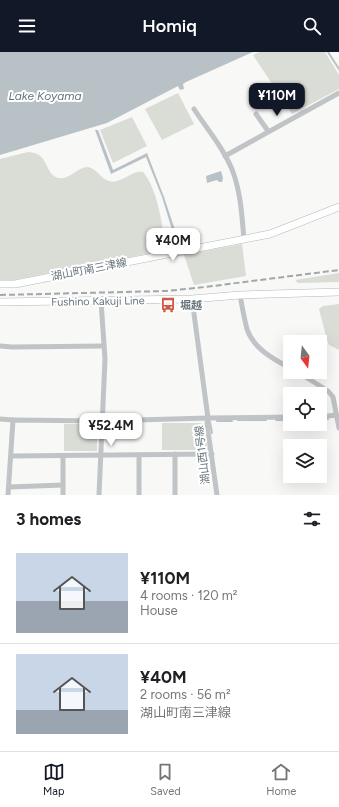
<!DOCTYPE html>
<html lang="en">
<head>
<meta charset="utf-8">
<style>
  body { margin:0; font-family:Figtree,"Noto Sans JP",sans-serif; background:#f6f6f6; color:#202124; height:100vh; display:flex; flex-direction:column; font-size:15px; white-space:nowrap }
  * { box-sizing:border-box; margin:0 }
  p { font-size:13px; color:#757577 }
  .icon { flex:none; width:22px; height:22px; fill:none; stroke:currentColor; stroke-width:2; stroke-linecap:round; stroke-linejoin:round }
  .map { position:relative; height:443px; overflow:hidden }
  .side { display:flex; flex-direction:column; background:#fff; flex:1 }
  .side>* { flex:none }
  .needle { width:26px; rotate:165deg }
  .tools { position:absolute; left:283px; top:283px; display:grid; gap:8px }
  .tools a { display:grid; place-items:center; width:44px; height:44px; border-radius:0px; background:#fff; box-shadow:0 4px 16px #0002; font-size:20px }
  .price { position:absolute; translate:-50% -34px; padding:0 9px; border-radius:8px; background:#fff; color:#222; font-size:13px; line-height:26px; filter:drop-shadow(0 1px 2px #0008) }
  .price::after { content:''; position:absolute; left:50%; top:24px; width:12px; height:9px; margin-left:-6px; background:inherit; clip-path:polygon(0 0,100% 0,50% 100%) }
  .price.current { background:#111827; color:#fff }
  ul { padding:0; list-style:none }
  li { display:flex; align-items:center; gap:12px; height:100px; padding:0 16px }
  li+li { border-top:1px solid #e0e0e0 }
  li span { display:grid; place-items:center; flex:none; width:112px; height:80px; border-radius:0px; color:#555 }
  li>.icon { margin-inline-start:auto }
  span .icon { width:48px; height:48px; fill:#fffc; stroke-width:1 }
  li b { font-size:17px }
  h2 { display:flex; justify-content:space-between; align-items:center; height:48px; padding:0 16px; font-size:17px }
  header { display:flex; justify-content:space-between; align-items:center; height:52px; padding:0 16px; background:#111827; color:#fff; font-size:18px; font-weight:600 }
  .menu { display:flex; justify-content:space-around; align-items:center; height:56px; border-top:1px solid #e0e0e0; background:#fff; font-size:11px; color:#757577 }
  .menu a { display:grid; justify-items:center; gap:2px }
  .menu .current { color:#111827 }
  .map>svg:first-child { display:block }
  .green { fill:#d9ddd6 }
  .water { fill:#b8c2c6 }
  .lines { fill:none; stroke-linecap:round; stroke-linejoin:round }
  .stream { stroke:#b8c2c6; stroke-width:2 }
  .secondary-casing { stroke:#b3b8bb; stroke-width:8 }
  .street { stroke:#c0c4c7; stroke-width:5 }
  .secondary { stroke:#fff; stroke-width:7 }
  .rail { stroke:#a1a7ab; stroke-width:2; stroke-dasharray:6 3; stroke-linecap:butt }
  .labels { text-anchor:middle; stroke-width:4; stroke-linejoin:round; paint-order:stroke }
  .street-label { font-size:11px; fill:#67757d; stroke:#fff }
  .poi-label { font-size:11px; font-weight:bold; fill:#67757d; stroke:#fff; text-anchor:start }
  .water-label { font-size:12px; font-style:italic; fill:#627378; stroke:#fff }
</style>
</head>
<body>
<header><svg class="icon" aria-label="menu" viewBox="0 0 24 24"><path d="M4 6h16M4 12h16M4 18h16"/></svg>Homiq<svg class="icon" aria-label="search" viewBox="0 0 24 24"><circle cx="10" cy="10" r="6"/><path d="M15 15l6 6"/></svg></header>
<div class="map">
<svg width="339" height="443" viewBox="0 0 339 443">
  <rect width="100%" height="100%" fill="#f8f8f6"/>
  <g class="green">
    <polygon points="259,0 325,0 339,23 339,37 292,62 253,3"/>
    <polygon points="178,41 194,72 162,88 145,57"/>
    <polygon points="132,65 147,94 113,111 100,78"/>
    <path d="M28,100C51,101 43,123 59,126C69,128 79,114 88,115C99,117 103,133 117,129C126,127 134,118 143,120C159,139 161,173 167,196L166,198L8,229H0V107Z"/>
    <polygon points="242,192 246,224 194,233 184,203"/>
    <polygon points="339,221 339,230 298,231 295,228"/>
    <polygon points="339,252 339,298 329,293 327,288 319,257 323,254"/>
    <polygon points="162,371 203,371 208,398 162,398"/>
    <rect x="64" y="372" width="33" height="27"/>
  </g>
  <g class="water">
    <polygon points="0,0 253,0 186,30 183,32 184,37 180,38 178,34 107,71 0,103"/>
    <polygon points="95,78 98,78 113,118 147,101 164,145 180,193 177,194 162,145 146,105 111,122"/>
    <polygon points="221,119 223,126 222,130 219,130 217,128 207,131 206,124"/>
  </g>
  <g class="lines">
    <g class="stream">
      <polyline points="328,0 339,17"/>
      <polyline points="323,367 328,367"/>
      <polyline points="238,368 266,368"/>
      <polyline points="276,368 290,368"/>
      <polyline points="217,369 232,369"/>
      <polyline points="210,370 212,381"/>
    </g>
    <g class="secondary-casing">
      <g id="secondary">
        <polyline points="0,232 15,232 270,182 339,155"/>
        <polyline points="0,250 192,247 240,243 339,240"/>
      </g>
    </g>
    <g class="street">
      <path d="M194,57C207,77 225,98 233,120C241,142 242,165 244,188"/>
      <polyline points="256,62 268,79"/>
      <polyline points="225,104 339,41"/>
      <path d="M240,243C242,254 244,266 247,277C253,296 273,307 290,316"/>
      <polyline points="192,247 208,366 290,365"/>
      <polyline points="0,294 12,295 104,294"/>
      <polyline points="298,320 328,339 333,345 339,376"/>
      <polyline points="320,365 336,363"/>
      <polyline points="0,367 13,368"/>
      <polyline points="175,402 175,443"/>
      <polyline points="11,404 212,402"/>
      <polyline points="63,404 63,443"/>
      <polyline points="9,435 63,433"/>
      <polyline points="8,443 13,368 102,369 208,366 207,372 217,443"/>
      <polyline points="99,443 105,307 101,249"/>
      <polyline points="139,443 139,403"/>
    </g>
    <use href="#secondary" class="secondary"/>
    <polyline class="rail" points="0,243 166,239 205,235 339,218"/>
  </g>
  <defs>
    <g id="bus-bare" transform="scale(1.2)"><path d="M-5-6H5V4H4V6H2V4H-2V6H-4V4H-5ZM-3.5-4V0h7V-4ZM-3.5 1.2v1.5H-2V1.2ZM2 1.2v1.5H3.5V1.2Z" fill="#cd5a42" stroke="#fff" stroke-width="2.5" paint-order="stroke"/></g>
  </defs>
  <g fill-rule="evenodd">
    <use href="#bus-bare" x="168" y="253"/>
  </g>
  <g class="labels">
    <g class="street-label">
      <text transform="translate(89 217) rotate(-11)" y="4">湖山町南三津線</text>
      <text transform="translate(98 249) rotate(-1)" y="4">Fushino Kakuji Line</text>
      <text transform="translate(202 403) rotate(-97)" y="4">湖山西1号線</text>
    </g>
    <g class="poi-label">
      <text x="180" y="257">堀越</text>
    </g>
    <g class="water-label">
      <text x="45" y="48">Lake Koyama</text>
    </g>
  </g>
</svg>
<div class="tools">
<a><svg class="needle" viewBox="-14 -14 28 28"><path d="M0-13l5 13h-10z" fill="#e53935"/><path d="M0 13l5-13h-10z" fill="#757577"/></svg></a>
<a><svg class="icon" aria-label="locate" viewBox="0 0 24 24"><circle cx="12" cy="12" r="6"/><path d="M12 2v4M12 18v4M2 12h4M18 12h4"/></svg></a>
<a><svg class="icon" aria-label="layers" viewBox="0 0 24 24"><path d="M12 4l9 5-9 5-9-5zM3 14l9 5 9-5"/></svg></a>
</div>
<b class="price current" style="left:277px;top:65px">¥110M</b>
<b class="price" style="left:173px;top:210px">¥40M</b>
<b class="price" style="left:111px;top:395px">¥52.4M</b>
</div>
<section class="side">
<h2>3 homes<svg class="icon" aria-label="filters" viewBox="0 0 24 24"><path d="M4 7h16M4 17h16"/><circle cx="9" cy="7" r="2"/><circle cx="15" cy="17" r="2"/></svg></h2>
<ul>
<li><span style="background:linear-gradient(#c9d6e8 60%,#9aa5b1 0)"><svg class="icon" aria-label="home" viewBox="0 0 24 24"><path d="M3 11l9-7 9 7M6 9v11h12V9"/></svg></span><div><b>¥110M</b><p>4 rooms · 120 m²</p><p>House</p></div></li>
<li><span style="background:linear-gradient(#c9d6e8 70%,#9aa5b1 0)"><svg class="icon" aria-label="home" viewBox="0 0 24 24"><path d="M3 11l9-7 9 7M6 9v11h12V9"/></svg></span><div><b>¥40M</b><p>2 rooms · 56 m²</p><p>湖山町南三津線</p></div></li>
</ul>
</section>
<nav class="menu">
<a class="current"><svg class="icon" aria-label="map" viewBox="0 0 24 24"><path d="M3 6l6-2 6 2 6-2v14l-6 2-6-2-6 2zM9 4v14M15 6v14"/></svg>Map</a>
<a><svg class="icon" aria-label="saved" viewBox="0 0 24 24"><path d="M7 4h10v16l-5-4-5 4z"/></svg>Saved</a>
<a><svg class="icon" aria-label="home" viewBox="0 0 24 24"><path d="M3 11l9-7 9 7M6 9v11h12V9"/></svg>Home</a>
</nav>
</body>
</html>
